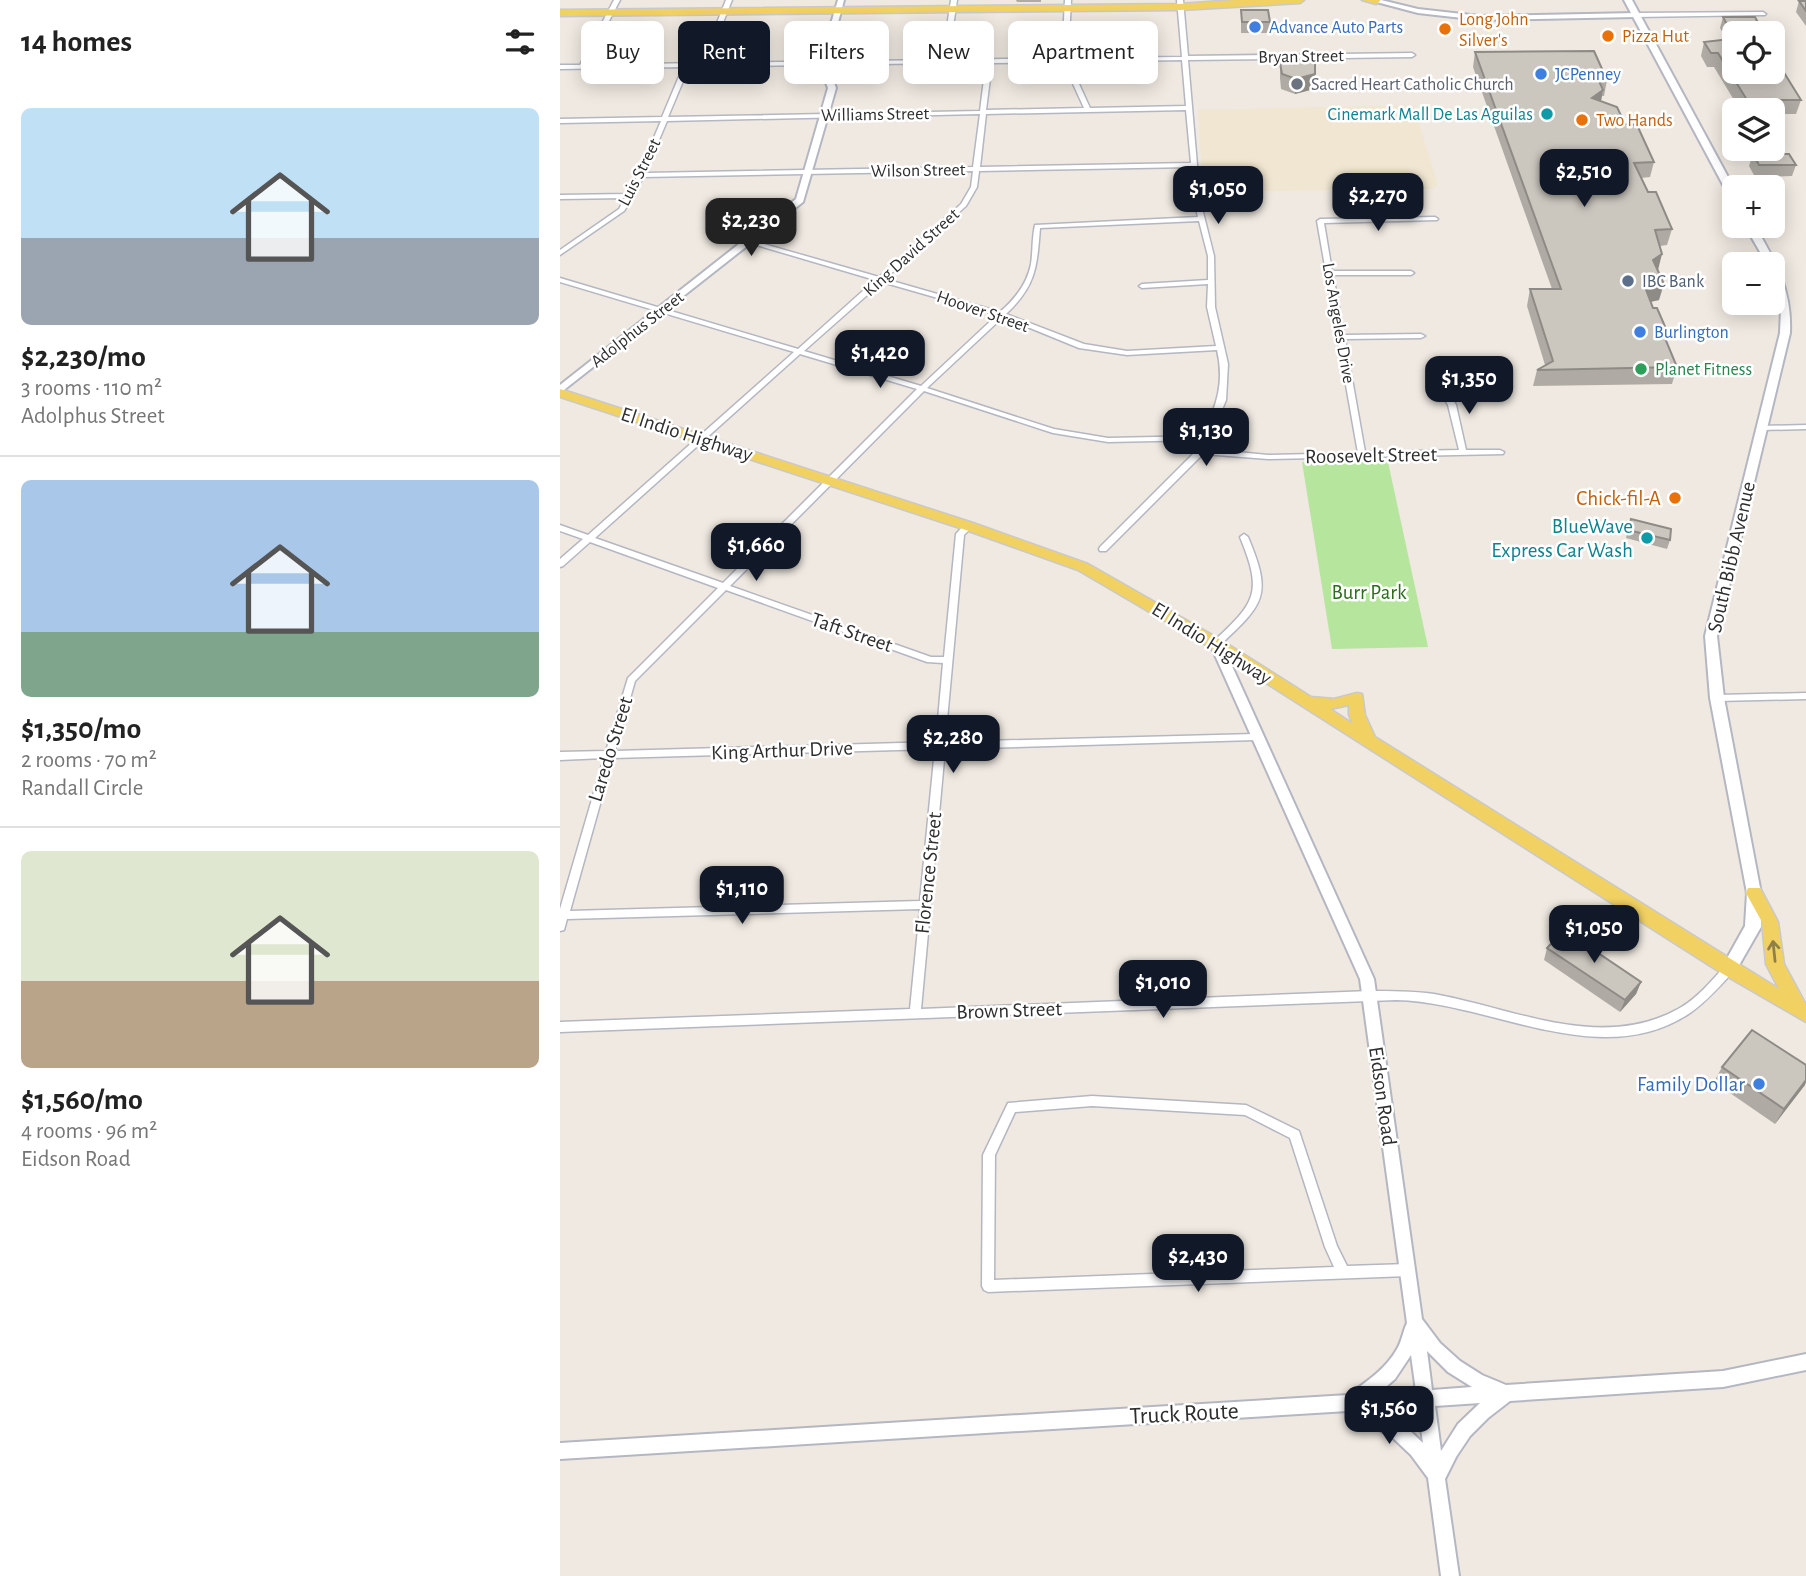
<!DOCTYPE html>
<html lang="en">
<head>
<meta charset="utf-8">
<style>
  body { margin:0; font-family:"Alegreya Sans",sans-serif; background:#f2f2f2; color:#222; height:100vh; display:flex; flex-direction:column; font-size:26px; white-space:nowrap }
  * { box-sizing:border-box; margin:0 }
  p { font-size:23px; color:#767676 }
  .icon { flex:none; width:38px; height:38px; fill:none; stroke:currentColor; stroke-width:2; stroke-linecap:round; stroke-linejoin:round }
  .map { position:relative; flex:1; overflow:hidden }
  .sheet { display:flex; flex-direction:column; background:#fff; width:560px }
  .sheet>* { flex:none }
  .banner { position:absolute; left:21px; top:21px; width:665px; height:63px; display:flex; gap:14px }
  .controls { position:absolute; left:1162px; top:21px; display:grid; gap:14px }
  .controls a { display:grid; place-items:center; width:63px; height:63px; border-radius:10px; background:#fff; box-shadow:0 4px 18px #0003; font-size:35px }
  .price { position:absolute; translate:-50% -60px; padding:0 16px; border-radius:14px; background:#111827; color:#fff; font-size:23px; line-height:46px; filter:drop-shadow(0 2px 4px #0008) }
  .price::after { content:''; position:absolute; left:50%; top:42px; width:21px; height:16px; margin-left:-10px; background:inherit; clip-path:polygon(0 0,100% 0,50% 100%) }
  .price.current { background:#222; color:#fff }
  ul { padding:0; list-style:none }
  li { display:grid; align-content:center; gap:14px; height:371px; padding:0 21px }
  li+li { border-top:2px solid #e0e0e0 }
  li span { display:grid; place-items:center; height:217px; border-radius:10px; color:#555 }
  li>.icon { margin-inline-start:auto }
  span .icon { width:126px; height:126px; fill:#fffc; stroke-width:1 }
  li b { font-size:30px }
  h2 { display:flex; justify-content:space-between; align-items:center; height:84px; padding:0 21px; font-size:30px }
  .pill { padding:0 24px; border-radius:10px; background:#fff; box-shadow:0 4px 18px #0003; font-size:24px; line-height:63px }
  .pill.current { background:#111827; color:#fff }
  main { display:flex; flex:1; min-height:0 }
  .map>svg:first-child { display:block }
  .education { fill:#f0e6d1 }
  .green { fill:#b6e59e }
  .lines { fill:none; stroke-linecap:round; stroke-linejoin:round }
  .minor-casing { stroke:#b4b7c1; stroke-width:3 }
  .tertiary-casing { stroke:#b4b7c1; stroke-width:4 }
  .secondary-casing { stroke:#b4b7c1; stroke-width:4 }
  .primary-casing { stroke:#c9c9c9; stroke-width:3 }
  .minor { fill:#fff; fill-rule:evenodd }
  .tertiary { fill:#fff; fill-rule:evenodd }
  .secondary { fill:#fff; fill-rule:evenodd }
  .primary { fill:#f2d163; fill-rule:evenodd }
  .wall { fill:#afaba4 }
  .shaded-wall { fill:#8e8b86 }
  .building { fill:#cbc7bf; stroke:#8e8b86; stroke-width:2 }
  .oneway { stroke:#908048 }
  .shop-dot { fill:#3f7fe0; stroke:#fff; stroke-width:2.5 }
  .food-dot { fill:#e8710a; stroke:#fff; stroke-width:2.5 }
  .worship-dot { fill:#6b7280; stroke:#fff; stroke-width:2.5 }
  .culture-dot { fill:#0f9aa8; stroke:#fff; stroke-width:2.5 }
  .service-dot { fill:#5c6f8a; stroke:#fff; stroke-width:2.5 }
  .leisure-dot { fill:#2e9e5b; stroke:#fff; stroke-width:2.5 }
  .labels { text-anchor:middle; stroke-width:5; stroke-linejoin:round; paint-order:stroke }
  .far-food-label { font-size:18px; fill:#c56008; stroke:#fff; text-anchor:start }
  .far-shop-label { font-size:18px; fill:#366cbe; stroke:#fff; text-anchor:start }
  .far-street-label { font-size:18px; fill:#2e2e2e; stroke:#fff }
  .far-worship-label { font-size:18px; fill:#5b616d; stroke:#fff; text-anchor:start }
  .far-culture-label { font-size:18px; fill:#0d838f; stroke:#fff; text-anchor:end }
  .far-service-label { font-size:18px; fill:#4e5e75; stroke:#fff; text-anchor:start }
  .far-leisure-label { font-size:18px; fill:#27864d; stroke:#fff; text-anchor:start }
  .street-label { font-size:21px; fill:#2e2e2e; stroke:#fff }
  .food-label { font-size:21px; fill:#c56008; stroke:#fff; text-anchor:end }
  .culture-label { font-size:21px; fill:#0d838f; stroke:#fff; text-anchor:end }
  .park-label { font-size:21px; fill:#2c6e1b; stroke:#fff }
  .shop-label { font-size:21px; fill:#366cbe; stroke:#fff; text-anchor:end }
  .near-street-label { font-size:24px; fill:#2e2e2e; stroke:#fff }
</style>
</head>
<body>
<main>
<section class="sheet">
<h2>14 homes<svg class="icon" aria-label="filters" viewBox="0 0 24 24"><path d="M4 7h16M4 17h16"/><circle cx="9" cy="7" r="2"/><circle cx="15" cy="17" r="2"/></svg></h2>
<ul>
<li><span style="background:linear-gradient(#bfe0f5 60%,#9aa5b1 0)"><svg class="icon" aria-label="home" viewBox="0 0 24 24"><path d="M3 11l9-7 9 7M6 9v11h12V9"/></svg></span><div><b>$2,230/mo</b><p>3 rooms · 110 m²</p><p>Adolphus Street</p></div></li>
<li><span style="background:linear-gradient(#a9c7e8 70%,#7fa58c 0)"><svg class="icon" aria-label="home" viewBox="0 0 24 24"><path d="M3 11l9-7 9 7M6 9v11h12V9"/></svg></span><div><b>$1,350/mo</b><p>2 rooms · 70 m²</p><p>Randall Circle</p></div></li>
<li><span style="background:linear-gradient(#dfe7d0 60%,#b9a48a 0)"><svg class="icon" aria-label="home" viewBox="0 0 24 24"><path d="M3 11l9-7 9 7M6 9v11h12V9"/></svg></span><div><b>$1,560/mo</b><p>4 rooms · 96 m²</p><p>Eidson Road</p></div></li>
</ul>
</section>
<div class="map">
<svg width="1246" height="1576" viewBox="0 0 1246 1576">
  <rect width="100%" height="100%" fill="#efe9e1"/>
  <polygon class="education" points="853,105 878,185 872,189 643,192 638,110"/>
  <polygon class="green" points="742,462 828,462 868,647 772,649"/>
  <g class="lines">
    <g class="minor-casing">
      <g id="minor">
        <path d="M54,0H60L26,65L141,63L166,0H172L147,63L382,60L391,0H397L388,60L502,58L505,0H511L508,58L622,57L617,0H623L628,56L852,53L855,55L852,57L628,60L640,200L654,256L655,307L668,364L666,400L646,449L708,455L798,453L757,221L760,219L875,217L878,219L877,220L764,223L772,271H851L854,273L851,275H773L784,335L861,334L865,336L861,338L785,339L805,452L899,450L888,405L880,392L884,390H887L896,405L906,450H940L944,452L943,454L708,459L643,454L546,551H540L539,549L540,547L637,450L641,440L548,442L493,433L364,391L170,586L371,657H384L396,534L405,524H411V528L404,535L385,742L695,734L700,737L695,740L385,749L361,1009L810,991C831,991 853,991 874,994C953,1008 1041,1052 1118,1009C1137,999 1151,981 1165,966L1169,965L1173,966L1174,969L1173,972C1159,987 1146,1002 1130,1013C1041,1073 931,1002 836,1000L0,1032V1022L350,1009L360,909L7,919L4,930L0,931V909L44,758L0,760V752L46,751L68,678L158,588L30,542L3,566L0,567V559L23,539L0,531V525L28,535L234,352L0,282V278L238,349L315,280L186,242V240H190L319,277L401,204L411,187L413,171L83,177L74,196L64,211L0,255V250L59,209L65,198L0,199V195L67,194L78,175L101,121L0,123V119L102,117L123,67L0,69V65H20ZM622,60L626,106L530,108L509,62ZM503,62L524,108L426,110L432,63ZM387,63H426L420,111L108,117L129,67ZM626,110L631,163L420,167L426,114ZM420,114L413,167L85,173L107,121ZM631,167L634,200L638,217L475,225C472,237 473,251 471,264C467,284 455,299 440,312L325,279L406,206L417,187L419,171ZM639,221L648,256V280L582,284L579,286L582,288L648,284L647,307L656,346L567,351L524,344L446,314C476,286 477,267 480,228ZM322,282L437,315L361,386L244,351ZM443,317L519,348L567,355L657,350C665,384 656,405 643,436L548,438L494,429L367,388ZM240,354L357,389L163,583L35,538ZM166,590L367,662L383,663L376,742L55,751L75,681ZM375,749L360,901L10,911L53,758Z"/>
        <polygon points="1203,12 1206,14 1205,15 1076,17 1073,15 1076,13"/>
        <polygon points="1246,425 1246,429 1202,430 1198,428 1202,426"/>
        <path d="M684,534L688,537C713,596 704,604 659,646H653L652,644L653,642C696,602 703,593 680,537Z"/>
        <polygon points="1246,693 1246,699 1157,701 1152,698 1157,695"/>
        <path d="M532,1096L686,1105L739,1131L777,1246L787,1266L848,1264L852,1266L854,1270L852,1274L848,1276L428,1292L424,1290L422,1286L423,1155L448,1103ZM532,1106L685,1115L730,1138L765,1247L774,1267L434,1280L435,1155L455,1112Z"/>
      </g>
    </g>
    <g class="tertiary-casing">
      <g id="tertiary">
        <polygon points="278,0 284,0 267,64 276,88 243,202 0,393 0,385 236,199 268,88 259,64"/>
        <polygon points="809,0 821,0 858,9 920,16 1076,13 1079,15 1076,17 920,20 858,13"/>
        <path d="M656,640L662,644L814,979L862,1319L880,1343L900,1361L922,1375L946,1385L1163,1371L1246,1354V1370L1163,1387L950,1401L928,1418L910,1436L896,1457L885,1479L899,1576H881L868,1478L851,1455L833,1438L788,1411L0,1459V1443L788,1395C806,1382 826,1369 837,1349C842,1341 843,1331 847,1323L800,979L650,644ZM867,1351L888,1372L912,1387L872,1390ZM851,1355L856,1391L819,1393L835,1379ZM920,1403L898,1424L881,1451L875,1406ZM858,1407L863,1443L845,1426L819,1409Z"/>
      </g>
    </g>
    <g class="secondary-casing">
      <g id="secondary">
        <polygon points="1064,0 1072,0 1174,188 1174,199 1169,196"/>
        <path d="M1185,226H1195C1216,262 1232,290 1230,333L1157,636L1164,698L1201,893V927L1174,974L1169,975L1164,974L1161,969L1185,926L1187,893L1150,698L1145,636L1220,333L1221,308L1213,281V264H1207Z"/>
      </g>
    </g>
    <g class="primary-casing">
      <g id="primary">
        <polygon points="675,0 744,0 740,3 620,10 0,16 0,10 620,4"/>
        <polygon points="802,0 820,0 820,1 816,4"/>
        <path d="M0,389L413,523L528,564L661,640L751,697L774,699L797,693L802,694L805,715L815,737L1219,989L1206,964L1202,922L1186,893L1188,888H1200L1218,922L1224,964L1246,1005V1022L1163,974L651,648L518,570L403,529L0,397ZM789,705V715L793,724L770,709Z"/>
      </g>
    </g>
    <use href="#minor" class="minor"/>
    <use href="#tertiary" class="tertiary"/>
    <use href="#secondary" class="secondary"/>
    <use href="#primary" class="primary"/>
  </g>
  <g class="wall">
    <polygon points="456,0 481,0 481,2 457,2"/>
    <polygon points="1239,1 1246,1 1246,26 1236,12"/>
    <polygon points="681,10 710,22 709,33 681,33"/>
    <polygon points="1163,17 1203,32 1203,33 1174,33 1174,43 1173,43 1174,72 1241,100 1236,114 1213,114 1213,110 1180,110 1154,67 1147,67 1141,56 1144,42 1166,39 1160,28"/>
    <polygon points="915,52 1047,80 1044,96 1042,96 1041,102 1065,124 1094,162 1090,177 1081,178 1088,192 1112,229 1107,245 1100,246 1098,270 1099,300 1090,302 1117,367 1112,384 973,386 977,370 985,365 967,306 970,289 992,289 913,67"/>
    <polygon points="720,63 754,89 735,94 721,89 720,78"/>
    <polygon points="1193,154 1236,165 1232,176 1195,177 1189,166"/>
    <polygon points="1071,519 1110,540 1107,549 1066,538"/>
    <polygon points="987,948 1081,982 1076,994 1060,1012 984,960"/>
    <polygon points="1246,1065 1246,1083 1215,1124 1154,1082 1162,1067"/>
  </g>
  <g class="shaded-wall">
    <polygon points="755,74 754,89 735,94 736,79"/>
    <polygon points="1043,90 1040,105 1032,98"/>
    <polygon points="1102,254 1098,270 1093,260"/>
    <polygon points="1104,284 1099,300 1081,304 1085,287"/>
    <polygon points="1081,982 1076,994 1060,1012 1065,1000"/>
    <polygon points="1246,1080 1245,1085 1215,1124 1224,1109"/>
  </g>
  <g class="building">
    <polygon points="1239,1 1246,1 1246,11"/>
    <polygon points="681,10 708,10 710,22 682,22"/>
    <polygon points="1163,17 1195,17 1203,32 1171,32"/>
    <polygon points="1170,39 1174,46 1174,72 1223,71 1241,100 1187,100 1158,53 1151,53 1144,42"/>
    <polygon points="1034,51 1047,80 1039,81 1043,90 1032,98 1057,107 1065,124 1077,125 1094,162 1074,163 1088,192 1096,192 1112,229 1095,230 1102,254 1093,260 1104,284 1085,287 1093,308 1097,308 1107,331 1102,331 1117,367 977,370 993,361 970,289 1001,289 915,52"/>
    <polygon points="737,59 755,62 755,74 736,79 722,74 720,63"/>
    <polygon points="1193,154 1229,154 1236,165 1199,165"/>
    <polygon points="1071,519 1111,529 1110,540 1068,530"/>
    <polygon points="1004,930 1081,982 1065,1000 987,948"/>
    <polygon points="1192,1030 1246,1065 1246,1080 1224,1109 1162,1067"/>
  </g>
  <defs><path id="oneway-shaft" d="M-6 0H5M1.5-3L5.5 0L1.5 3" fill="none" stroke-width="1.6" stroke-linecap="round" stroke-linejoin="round" transform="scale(1.75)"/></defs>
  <use class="oneway" href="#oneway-shaft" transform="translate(1214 951) rotate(-96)"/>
  <g class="shop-dot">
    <circle cx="695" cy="27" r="7"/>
    <circle cx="981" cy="74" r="7"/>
    <circle cx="1080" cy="332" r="7"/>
    <circle cx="1199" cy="1084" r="7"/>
  </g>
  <g class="food-dot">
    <circle cx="885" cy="29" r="7"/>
    <circle cx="1048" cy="36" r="7"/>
    <circle cx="1022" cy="120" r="7"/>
    <circle cx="1115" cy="498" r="7"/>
  </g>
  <circle class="worship-dot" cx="737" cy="84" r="7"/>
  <g class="culture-dot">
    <circle cx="987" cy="114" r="7"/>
    <circle cx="1087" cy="538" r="7"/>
  </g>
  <circle class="service-dot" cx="1068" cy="281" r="7"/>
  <circle class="leisure-dot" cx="1081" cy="369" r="7"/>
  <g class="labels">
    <g class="far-food-label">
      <text x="899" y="25">Long John<tspan x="899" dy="21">Silver's</tspan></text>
      <text x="1062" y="42">Pizza Hut</text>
      <text x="1036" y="126">Two Hands</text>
    </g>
    <g class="far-shop-label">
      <text x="709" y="33">Advance Auto Parts</text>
      <text x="995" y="80">JCPenney</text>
      <text x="1094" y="338">Burlington</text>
    </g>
    <g class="far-street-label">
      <text transform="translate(741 56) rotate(-1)" y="6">Bryan Street</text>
      <text transform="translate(315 114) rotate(-1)" y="6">Williams Street</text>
      <text transform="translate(358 170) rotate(-1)" y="6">Wilson Street</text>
      <text transform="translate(79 172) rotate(-63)" y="6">Luis Street</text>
      <text transform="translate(351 252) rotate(-42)" y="6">King David Street</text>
      <text transform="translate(423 311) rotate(19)" y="6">Hoover Street</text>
      <text transform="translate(779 323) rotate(80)" y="6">Los Angeles Drive</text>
      <text transform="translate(77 329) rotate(-38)" y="6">Adolphus Street</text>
    </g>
    <g class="far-worship-label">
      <text x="751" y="90">Sacred Heart Catholic Church</text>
    </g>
    <g class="far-culture-label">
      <text x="973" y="120">Cinemark Mall De Las Aguilas</text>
    </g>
    <g class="far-service-label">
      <text x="1082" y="287">IBC Bank</text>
    </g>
    <g class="far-leisure-label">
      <text x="1095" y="375">Planet Fitness</text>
    </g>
    <g class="street-label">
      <text transform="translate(127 434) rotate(18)" y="7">El Indio Highway</text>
      <text transform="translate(811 455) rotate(-1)" y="7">Roosevelt Street</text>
      <text transform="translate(1171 557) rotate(-77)" y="7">South Bibb Avenue</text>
      <text transform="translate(292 632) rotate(19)" y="7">Taft Street</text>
      <text transform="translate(652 643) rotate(32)" y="7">El Indio Highway</text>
      <text transform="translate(50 749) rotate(-73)" y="7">Laredo Street</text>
      <text transform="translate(222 750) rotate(-2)" y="7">King Arthur Drive</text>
      <text transform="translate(368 873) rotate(-84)" y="7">Florence Street</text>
      <text transform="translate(449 1010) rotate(-2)" y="7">Brown Street</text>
      <text transform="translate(823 1096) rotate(82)" y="7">Eidson Road</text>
    </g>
    <g class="food-label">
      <text x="1101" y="505">Chick-fil-A</text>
    </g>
    <g class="culture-label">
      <text x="1073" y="533">BlueWave<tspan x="1073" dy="24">Express Car Wash</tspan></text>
    </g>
    <g class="park-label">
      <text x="809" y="599">Burr Park</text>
    </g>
    <g class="shop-label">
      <text x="1185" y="1091">Family Dollar</text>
    </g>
    <g class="near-street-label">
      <text transform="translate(624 1413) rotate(-3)" y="8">Truck Route</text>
    </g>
  </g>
</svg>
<div class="controls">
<a><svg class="icon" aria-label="locate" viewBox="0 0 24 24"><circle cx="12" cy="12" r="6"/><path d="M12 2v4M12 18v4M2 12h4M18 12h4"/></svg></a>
<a><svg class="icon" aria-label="layers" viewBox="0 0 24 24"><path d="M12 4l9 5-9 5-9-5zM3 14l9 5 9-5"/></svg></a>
<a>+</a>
<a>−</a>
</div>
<b class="price" style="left:1024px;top:209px">$2,510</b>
<b class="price" style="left:658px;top:226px">$1,050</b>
<b class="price" style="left:818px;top:233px">$2,270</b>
<b class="price current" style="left:191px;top:258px">$2,230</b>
<b class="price" style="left:320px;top:390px">$1,420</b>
<b class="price" style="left:909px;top:416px">$1,350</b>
<b class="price" style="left:646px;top:468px">$1,130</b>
<b class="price" style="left:196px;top:583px">$1,660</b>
<b class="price" style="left:393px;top:775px">$2,280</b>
<b class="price" style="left:182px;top:926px">$1,110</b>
<b class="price" style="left:1034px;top:965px">$1,050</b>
<b class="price" style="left:603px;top:1020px">$1,010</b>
<b class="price" style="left:638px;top:1294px">$2,430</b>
<b class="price" style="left:829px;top:1446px">$1,560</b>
<div class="banner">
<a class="pill">Buy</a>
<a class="pill current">Rent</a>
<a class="pill">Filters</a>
<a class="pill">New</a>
<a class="pill">Apartment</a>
</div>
</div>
</main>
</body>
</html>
